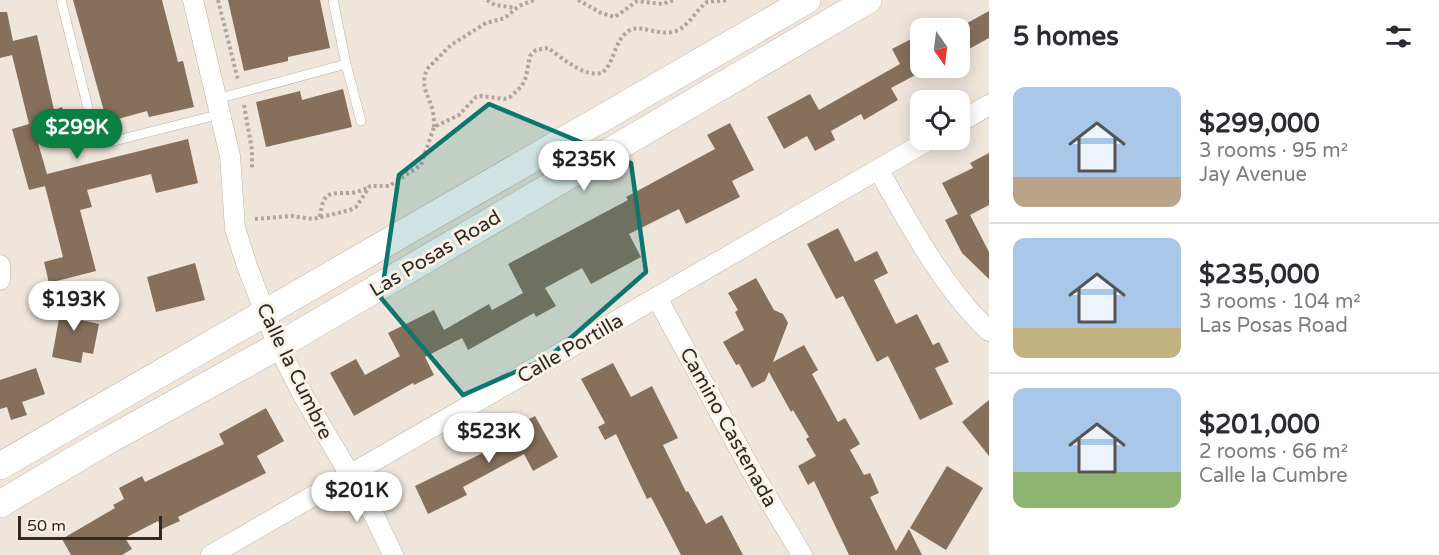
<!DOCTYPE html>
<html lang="en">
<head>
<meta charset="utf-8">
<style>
  body { margin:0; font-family:"Varela Round",sans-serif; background:#f7f7f7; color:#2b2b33; height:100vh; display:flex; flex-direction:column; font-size:22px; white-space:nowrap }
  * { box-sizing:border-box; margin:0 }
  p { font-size:20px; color:#7c7c81 }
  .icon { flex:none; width:33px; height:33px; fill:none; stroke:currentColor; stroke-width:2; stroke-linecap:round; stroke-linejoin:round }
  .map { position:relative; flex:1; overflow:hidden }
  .panel { display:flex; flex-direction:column; background:#fff; width:450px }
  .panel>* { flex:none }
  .needle { width:39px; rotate:166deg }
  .fabs { position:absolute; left:910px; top:18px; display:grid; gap:12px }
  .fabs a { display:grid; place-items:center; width:60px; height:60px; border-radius:12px; background:#fff; box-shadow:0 3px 15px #0003; font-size:30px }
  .scale { position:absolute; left:18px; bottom:15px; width:144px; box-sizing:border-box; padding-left:6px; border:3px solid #2e2a27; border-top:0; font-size:16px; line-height:21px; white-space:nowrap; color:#2e2a27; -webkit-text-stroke:4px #fdf2e8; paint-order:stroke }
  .price { position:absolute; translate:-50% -51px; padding:0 14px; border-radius:21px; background:#fff; color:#222; font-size:20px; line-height:39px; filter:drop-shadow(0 2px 3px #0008) }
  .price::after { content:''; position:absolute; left:50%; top:36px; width:18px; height:14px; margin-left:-9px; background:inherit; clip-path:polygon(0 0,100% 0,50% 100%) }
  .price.on { background:#0b8043; color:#fff }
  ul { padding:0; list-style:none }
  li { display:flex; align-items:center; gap:18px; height:150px; padding:0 24px }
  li+li { border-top:2px solid #e1e1e2 }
  li span { display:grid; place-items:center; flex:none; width:168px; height:120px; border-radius:12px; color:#555 }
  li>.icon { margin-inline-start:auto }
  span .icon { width:72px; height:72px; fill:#fffc; stroke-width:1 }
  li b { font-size:26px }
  h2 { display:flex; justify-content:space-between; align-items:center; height:72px; padding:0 24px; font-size:26px }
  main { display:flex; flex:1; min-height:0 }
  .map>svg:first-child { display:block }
  .building { fill:#86705c }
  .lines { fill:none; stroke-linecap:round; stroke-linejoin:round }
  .lane-casing { stroke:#bbb1a7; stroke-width:10 }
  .street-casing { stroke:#bbb1a7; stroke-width:21 }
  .secondary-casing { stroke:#bbb1a7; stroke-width:28 }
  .path { stroke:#aea69e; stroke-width:4; stroke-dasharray:3 3; stroke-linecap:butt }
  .lane { stroke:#fff; stroke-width:9 }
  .street { stroke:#fff; stroke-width:20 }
  .secondary { stroke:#fff; stroke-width:27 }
  .marked { fill:#0f766e; fill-opacity:0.2; stroke:#0f766e; stroke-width:4.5; stroke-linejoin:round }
  .labels { text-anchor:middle; stroke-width:6; stroke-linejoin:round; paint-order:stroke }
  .street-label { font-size:20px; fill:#2e2a27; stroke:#fdf2e8 }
</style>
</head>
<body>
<main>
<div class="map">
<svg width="989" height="555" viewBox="0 0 989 555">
  <rect width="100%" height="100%" fill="#f0e5db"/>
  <g class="building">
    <polygon points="73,0 162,0 178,62 183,61 194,107 149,117 147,111 107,122"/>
    <polygon points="228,0 320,0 330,48 288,57 288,61 244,71"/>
    <polygon points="989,11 989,38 960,54 960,27"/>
    <polygon points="0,12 7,12 13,41 37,35 54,110 62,107 70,134 38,143 47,174 188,139 198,183 156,193 151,174 87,190 92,207 80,210 96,271 49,283 44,262 63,257 45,186 29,190 12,129 29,124 12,55 0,58"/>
    <polygon points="921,34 921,72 891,88 898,100 864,120 861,114 831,131 835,140 815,151 807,136 784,149 767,117 810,94 819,110 900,64 892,49"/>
    <polygon points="343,89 352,127 266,147 256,102 300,91 302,100"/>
    <polygon points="730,123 754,170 732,181 740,197 686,224 679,209 629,234 641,257 591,284 582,268 545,288 556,306 536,317 534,313 468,350 462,338 425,357 434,375 414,385 413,383 354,416 330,373 356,359 365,375 400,356 388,333 434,310 444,330 489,304 492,310 523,293 508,264 628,200 626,197 715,149 707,135"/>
    <polygon points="989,153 989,205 970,215 989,252 989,279 962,253 945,220 958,214 942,183 973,168 970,163"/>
    <polygon points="838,228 855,262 877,251 888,273 874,280 896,324 917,314 933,345 939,342 949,362 935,368 953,404 920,420 888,356 877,362 843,296 836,299 807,244"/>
    <polygon points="195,263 205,300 156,312 147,277"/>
    <polygon points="756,278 774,310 783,314 788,323 773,362 804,345 818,370 812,374 838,422 845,418 860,444 850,450 864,475 870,473 879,493 870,497 896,551 909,529 922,555 849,555 814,481 808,485 798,466 816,456 806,439 809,437 793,410 791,412 769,372 765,381 752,388 739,364 736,365 723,342 744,330 735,312 738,310 728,293"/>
    <polygon points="63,297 85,301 81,320 99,324 93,354 83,352 81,363 52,357"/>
    <polygon points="613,363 631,397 652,386 678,438 663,445 686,492 688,491 706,524 722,515 743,555 681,555 651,497 647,499 616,434 605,440 598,427 605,423 581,379"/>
    <polygon points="36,368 45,394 22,402 27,415 11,420 7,407 0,409 0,380"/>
    <polygon points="989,400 989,456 962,422"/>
    <polygon points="266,408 284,441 257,456 266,473 178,517 180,521 162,529 158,521 125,538 132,549 122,555 71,555 62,539 115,508 113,505 124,499 119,488 142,476 145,482 224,444 219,434"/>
    <polygon points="535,416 558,457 533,471 524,454 463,487 467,495 428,514 415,486 491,449 487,441"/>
    <polygon points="947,466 983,488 946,550 910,528"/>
  </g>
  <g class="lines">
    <g class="lane-casing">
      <g id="lane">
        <polyline points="61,0 94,132 110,142 221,114"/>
        <polyline points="333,0 346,64 361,121"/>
        <polyline points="217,99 346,64"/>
      </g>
    </g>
    <g class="street-casing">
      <g id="street">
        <polyline points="193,0 230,156 235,228 247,266 278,346 304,397 375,517 393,555"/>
        <polyline points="960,122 989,105"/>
        <path d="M878,169C909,223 943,288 989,331"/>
        <polyline points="0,265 0,280"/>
        <polyline points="657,298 751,470 802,555"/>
        <polyline points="211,555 929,140"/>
      </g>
    </g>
    <g class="secondary-casing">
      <g id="secondary">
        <polyline points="0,466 807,0"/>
        <polyline points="0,504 100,445 278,346 868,0"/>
      </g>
    </g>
    <g class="path">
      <polyline points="218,0 238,80"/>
      <polyline points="487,0 495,5 516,8"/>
      <polyline points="578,0 601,13 615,17 637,1 662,4 674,0"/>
      <polyline points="244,105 252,150 252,169"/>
      <path d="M434,127C434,123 434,117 433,112C430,96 419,88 427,69L451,45L486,23L505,18L519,6L534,0"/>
      <path d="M320,217C323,193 327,193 349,193C355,193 362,190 368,188"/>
      <path d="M255,219L292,216L313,219L350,210L356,207L370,186H389L421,165L434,127L459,115L476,97L481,96L504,99L510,97L522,86L526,77L530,56L536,50L548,48C563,58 582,77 602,73C615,63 614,39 630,30C642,24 660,37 676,31C689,26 696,10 707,2L728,0"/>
    </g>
    <use href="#lane" class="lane"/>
    <use href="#street" class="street"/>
    <use href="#secondary" class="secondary"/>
  </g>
  <path class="marked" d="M489,104L631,163L646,272L549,357L463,395L381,298L399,175Z"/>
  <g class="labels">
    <g class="street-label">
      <text transform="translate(435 253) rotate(-31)" y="7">Las Posas Road</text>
      <text transform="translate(570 348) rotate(-30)" y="7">Calle Portilla</text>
      <text transform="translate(295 371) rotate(64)" y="7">Calle la Cumbre</text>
      <text transform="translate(729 427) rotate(61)" y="7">Camino Castenada</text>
    </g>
  </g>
</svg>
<div class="fabs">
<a><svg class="needle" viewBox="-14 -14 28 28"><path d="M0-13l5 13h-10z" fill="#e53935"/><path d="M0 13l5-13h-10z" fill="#7c7c81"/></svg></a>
<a><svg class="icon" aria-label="locate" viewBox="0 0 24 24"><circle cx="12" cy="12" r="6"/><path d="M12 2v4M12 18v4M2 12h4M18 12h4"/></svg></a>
</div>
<div class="scale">50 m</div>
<b class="price on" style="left:77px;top:160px">$299K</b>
<b class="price" style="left:584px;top:192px">$235K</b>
<b class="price" style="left:74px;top:332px">$193K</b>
<b class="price" style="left:489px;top:464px">$523K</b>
<b class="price" style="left:357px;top:523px">$201K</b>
</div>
<section class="panel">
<h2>5 homes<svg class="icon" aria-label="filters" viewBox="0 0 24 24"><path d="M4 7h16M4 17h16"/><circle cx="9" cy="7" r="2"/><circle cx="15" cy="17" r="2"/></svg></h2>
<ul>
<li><span style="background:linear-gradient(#a9c7e8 75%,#b9a48a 0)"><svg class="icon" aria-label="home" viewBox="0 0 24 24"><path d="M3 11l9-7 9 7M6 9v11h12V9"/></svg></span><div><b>$299,000</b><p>3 rooms · 95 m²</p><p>Jay Avenue</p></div></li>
<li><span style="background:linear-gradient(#a9c7e8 75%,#c2b280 0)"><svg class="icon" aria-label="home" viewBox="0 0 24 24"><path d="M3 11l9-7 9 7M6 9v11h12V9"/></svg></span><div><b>$235,000</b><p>3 rooms · 104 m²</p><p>Las Posas Road</p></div></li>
<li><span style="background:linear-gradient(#a9c7e8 70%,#8fb573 0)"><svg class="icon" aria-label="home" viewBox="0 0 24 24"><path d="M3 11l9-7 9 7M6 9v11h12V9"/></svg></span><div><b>$201,000</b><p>2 rooms · 66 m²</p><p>Calle la Cumbre</p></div></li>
</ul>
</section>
</main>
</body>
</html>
